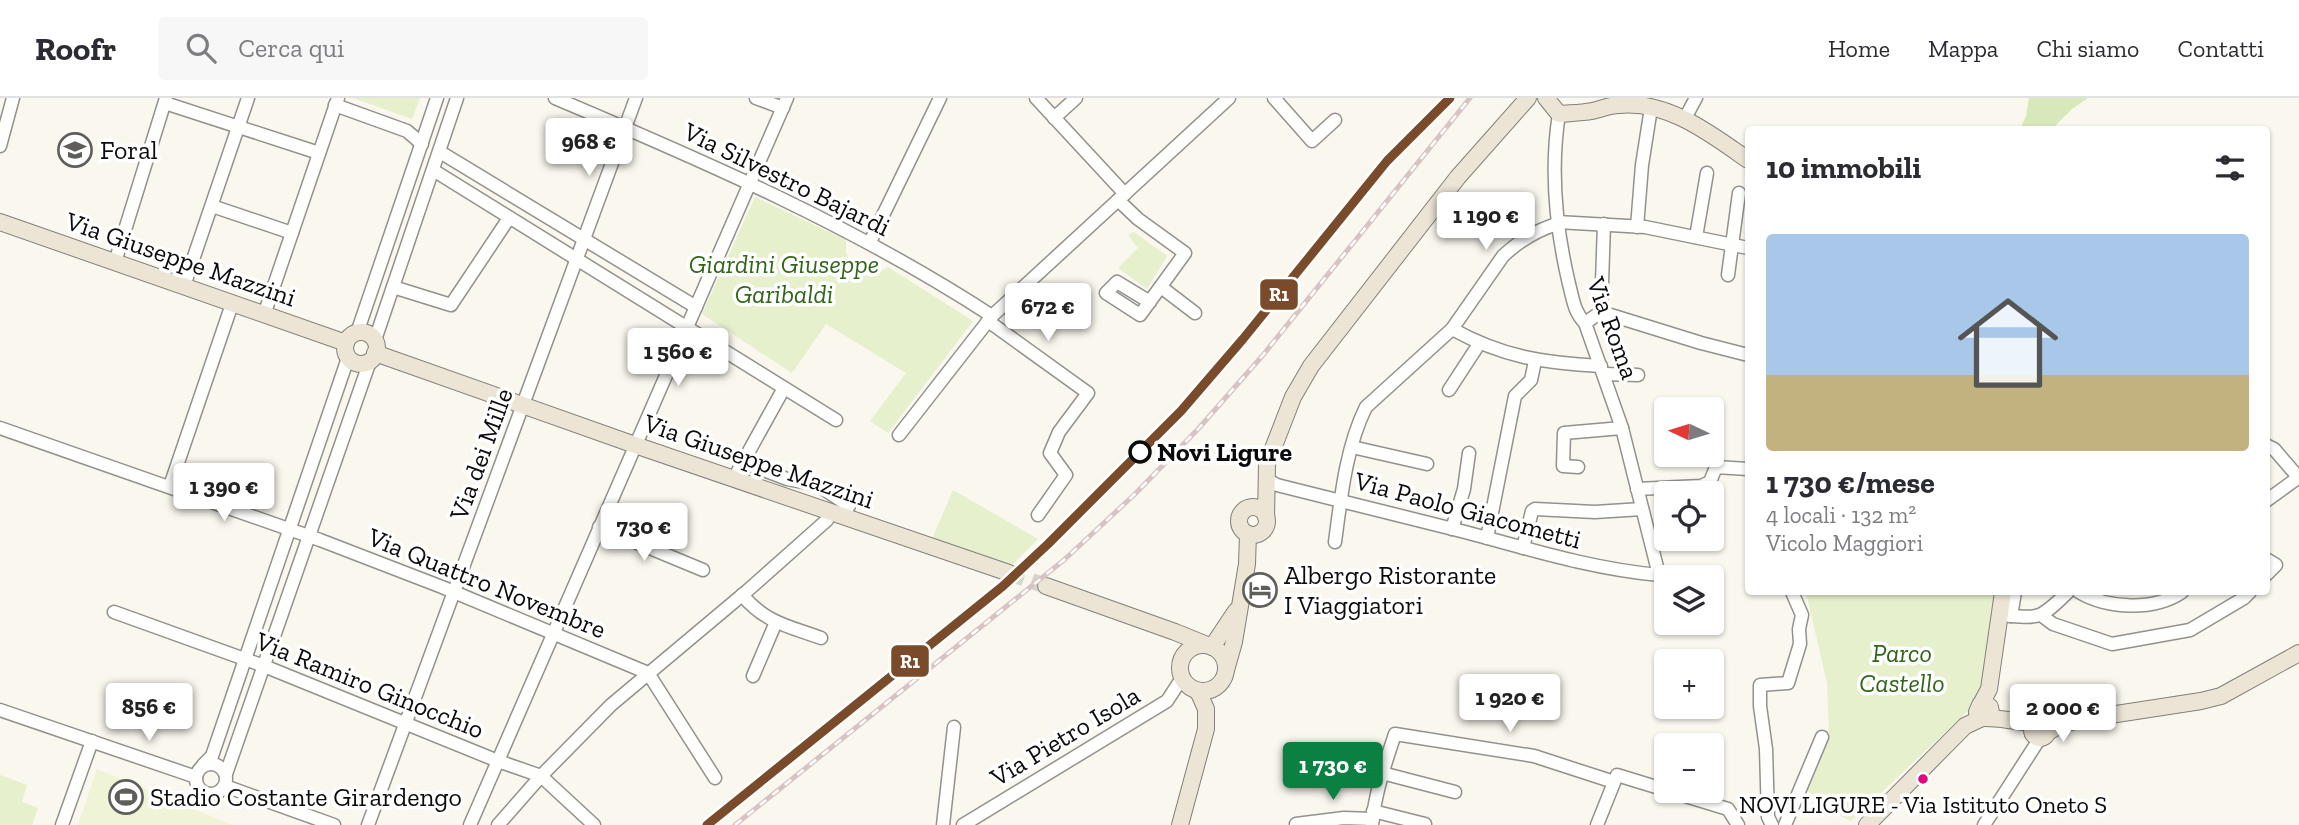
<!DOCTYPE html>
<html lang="it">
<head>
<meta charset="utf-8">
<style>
  body { margin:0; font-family:"Zilla Slab",serif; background:#f7f7f7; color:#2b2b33; height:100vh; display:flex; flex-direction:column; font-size:26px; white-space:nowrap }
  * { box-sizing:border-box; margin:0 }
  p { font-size:23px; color:#7c7c81 }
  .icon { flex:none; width:38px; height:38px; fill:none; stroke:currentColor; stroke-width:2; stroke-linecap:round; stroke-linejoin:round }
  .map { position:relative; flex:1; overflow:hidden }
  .details { position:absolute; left:1745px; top:28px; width:525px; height:469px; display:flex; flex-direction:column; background:#fff; border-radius:7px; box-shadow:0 2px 5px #0004 }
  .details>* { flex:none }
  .needle { width:46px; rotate:274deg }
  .tools { position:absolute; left:1654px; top:299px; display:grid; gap:14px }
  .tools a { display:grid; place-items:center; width:70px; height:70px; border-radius:7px; background:#fff; box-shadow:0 2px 5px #0004; font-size:35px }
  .price { position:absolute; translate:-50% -60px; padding:0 16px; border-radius:7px; background:#fff; color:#222; font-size:23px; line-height:46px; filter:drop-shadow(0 2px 4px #0008) }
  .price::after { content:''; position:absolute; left:50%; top:42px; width:21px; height:16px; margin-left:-10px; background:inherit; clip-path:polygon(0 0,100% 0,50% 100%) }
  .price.active { background:#0b8043; color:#fff }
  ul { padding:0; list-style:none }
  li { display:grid; align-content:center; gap:14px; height:371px; padding:0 21px }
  li span { display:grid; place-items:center; height:217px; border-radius:7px; color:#555 }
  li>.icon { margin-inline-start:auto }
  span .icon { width:126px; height:126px; fill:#fffc; stroke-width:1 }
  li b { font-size:30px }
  h2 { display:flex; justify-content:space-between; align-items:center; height:84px; padding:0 21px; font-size:30px }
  header { display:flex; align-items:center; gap:42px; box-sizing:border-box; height:98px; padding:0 35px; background:#fff; border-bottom:2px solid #e1e1e2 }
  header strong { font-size:33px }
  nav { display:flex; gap:38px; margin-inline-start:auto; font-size:24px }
  .search { width:490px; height:63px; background:#f7f7f7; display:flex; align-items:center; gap:18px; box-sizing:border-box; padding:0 24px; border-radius:7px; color:#7c7c81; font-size:26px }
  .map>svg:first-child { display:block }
  .green { fill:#e6f0cc }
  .forest { fill:#d7e9ba }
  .pitch { fill:#eff4d6 }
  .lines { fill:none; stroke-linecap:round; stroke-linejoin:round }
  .major-tunnel { stroke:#d6d4cc; stroke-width:16; stroke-dasharray:16 8; stroke-linecap:butt }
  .minor-casing { stroke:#93918d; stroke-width:15 }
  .major-casing { stroke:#807f7a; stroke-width:18 }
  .minor { stroke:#fefefc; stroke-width:12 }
  .major { stroke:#ece5d6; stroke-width:16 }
  .rail-casing { stroke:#d7c3c4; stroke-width:5 }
  .rail { stroke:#fff; stroke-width:2.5; stroke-dasharray:8; stroke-linecap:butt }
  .rail-1-casing { stroke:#fff; stroke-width:14 }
  .rail-1 { stroke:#7a4b2a; stroke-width:9 }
  .stop-dot { fill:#fff; stroke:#0b0b0b; stroke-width:3.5 }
  .bus-dot { fill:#e5007d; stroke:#fff; stroke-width:2.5 }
  .labels { text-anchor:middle; stroke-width:7; stroke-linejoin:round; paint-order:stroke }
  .bus-label { font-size:24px; fill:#0b0b0b; stroke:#fff }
  .poi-label { font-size:26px; fill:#0b0b0b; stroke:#fff; text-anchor:start }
  .street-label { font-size:26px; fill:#0b0b0b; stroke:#fff }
  .park-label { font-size:26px; font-style:italic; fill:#306618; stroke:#fff }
  .stop-label { font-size:26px; font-weight:bold; fill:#0b0b0b; stroke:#fff; text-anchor:start }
  .line-badge { stroke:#fff; stroke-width:2.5 }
  .badge-label { font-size:19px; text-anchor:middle; font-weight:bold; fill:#fff }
</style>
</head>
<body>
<header>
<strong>Roofr</strong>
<div class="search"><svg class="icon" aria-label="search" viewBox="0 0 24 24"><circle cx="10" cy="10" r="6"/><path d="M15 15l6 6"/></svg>Cerca qui</div>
<nav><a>Home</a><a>Mappa</a><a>Chi siamo</a><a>Contatti</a></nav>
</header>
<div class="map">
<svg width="2299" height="727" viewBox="0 0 2299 727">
  <rect width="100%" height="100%" fill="#faf7ee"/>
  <g class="green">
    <polygon points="353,0 420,0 412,21"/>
    <polygon points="755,99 846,142 846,155 857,175 871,179 888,169 973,223 888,335 870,323 906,275 826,226 792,275 702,216"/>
    <polygon points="1134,134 1167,158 1147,191 1118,170 1138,150 1128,137"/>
    <polygon points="953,392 1038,441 1008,471 932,441"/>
    <polygon points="1806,494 1995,494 1981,590 1975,606 1851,723 1838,717 1807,692 1829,637 1827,585"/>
    <polygon points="0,677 27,687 22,704 38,710 32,727 0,727"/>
  </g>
  <polygon class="forest" points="2029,0 2088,0 2072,11 2052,31 2020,31 2026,18"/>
  <polygon class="pitch" points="97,671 232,727 78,727"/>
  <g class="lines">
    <polyline class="major-tunnel" points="1009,475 1046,488"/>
    <g class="minor-casing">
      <g id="minor">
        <path d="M555,0C706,64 854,128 992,218"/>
        <polyline points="756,0 783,10"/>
        <polyline points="1036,0 1125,96"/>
        <polyline points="1274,0 1312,43 1335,22"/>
        <polyline points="165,5 319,55"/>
        <polyline points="335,7 407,33 422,46"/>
        <polyline points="1054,20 1076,0"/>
        <polyline points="1684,22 1696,0"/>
        <polyline points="0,48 13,0"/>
        <polyline points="440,54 696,209"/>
        <polyline points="433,72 836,322"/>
        <polyline points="1118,102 1138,121 1185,155 1140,217 1106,195 1117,184 1150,204"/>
        <polyline points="212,108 292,135"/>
        <polyline points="1557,124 1645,129 1748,150"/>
        <polyline points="1637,129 1642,67 1651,10"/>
        <polyline points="1696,139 1707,75"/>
        <polyline points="870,144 940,0"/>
        <polyline points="115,164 166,0"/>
        <polyline points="1728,177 1739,95"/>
        <polyline points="184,188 248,0"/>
        <polyline points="393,189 451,207 509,120"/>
        <polyline points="1161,189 1195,215"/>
        <polyline points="1601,214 1701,245 1748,257"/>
        <polyline points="264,217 338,0"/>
        <polyline points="988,223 1088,295 1059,334 1050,355 1066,377 1038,417"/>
        <polyline points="1585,225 1601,214 1604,126"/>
        <path d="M1452,231C1503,259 1543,265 1601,268"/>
        <polyline points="357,235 437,0"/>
        <polyline points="374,241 377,236 457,0"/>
        <polyline points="1604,276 1638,277"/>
        <polyline points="1449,292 1479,246"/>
        <polyline points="0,330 320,442 442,489 648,575 715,680"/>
        <polyline points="899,337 992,218 1229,0"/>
        <polyline points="2266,347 2274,351 2299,380"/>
        <polyline points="1352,349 1427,366"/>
        <polyline points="743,364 787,381 818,387 849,408 841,417"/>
        <polyline points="1578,369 1563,368 1564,335 1622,330"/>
        <polyline points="738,373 784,290"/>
        <path d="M1268,382L1277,387C1340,403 1402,418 1465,434C1529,451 1592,471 1659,477L1622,330L1585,225C1574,214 1573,201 1569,186C1556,131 1550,72 1559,16"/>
        <polyline points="170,388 232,206"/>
        <polyline points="1637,391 1701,388 1710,384 1716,369 1748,371"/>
        <polyline points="2266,403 2299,379"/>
        <polyline points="599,429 703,472"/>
        <polyline points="1452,431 1464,391 1469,355"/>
        <polyline points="1487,440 1515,298 1531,282 1535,263"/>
        <path d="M1335,444C1341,399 1346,349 1366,309L1452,231L1503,158C1519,143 1537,132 1557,126"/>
        <polyline points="1523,450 1532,413 1535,411 1595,414 1642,411"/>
        <polyline points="2266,461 2276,467 2266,477"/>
        <path d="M2079,494C2108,511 2154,513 2182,494"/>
        <path d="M742,497C766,525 788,528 821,540"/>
        <polyline points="114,514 264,568 498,663 541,678 594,727"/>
        <path d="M1999,517C2040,520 2038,523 2068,494"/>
        <polyline points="2041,517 2053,526 2112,546 2190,532 2244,500 2250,494"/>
        <polyline points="2011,518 2015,494"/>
        <polyline points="753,578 776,524"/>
        <polyline points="0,612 196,679"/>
        <circle cx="211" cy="681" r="15"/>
        <polyline points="203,667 212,658 348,260"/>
        <polyline points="1382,675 1455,694"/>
        <polyline points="226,676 370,263"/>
        <polyline points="225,688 334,727"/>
        <polyline points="1669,693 1728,711 1738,727"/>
        <polyline points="1373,713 1425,726"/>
        <polyline points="1296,726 1344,720 1373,721"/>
        <polyline points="62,727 92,643"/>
        <polyline points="368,727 636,0"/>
        <polyline points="470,727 787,0"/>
        <polyline points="498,727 541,678 611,607 747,493 827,422 830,413"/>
        <polyline points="943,727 954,629"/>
        <polyline points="963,727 1167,603 1182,580"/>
        <path d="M1372,727C1375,695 1385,666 1395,636L1534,658L1614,684"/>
        <polyline points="1597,727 1617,677 1666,692"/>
        <polyline points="1772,727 1768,719 1766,651 1760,608 1760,587 1788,585 1800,546 1799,531 1802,517 1792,494"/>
        <polyline points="1785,727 1822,639"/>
        <polyline points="1984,727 2040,640"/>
      </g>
    </g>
    <g class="major-casing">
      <g id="major">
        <path d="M1546,0L1559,16C1570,15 1581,15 1592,13C1601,11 1610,7 1619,7C1667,2 1711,36 1748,62"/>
        <polyline points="0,124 346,245"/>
        <circle cx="361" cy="250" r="16"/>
        <polyline points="375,255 635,347 1009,475"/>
        <circle cx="1253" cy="423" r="14"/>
        <polyline points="1266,419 1267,366 1293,299 1311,268 1458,79 1528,0"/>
        <polyline points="1046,488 1175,534 1207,547"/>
        <circle cx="1203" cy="570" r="23"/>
        <polyline points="1212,549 1236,513"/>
        <polyline points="1226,572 1234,544 1247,466 1248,436"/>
        <polyline points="1981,606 1989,591 2003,494"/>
        <path d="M1988,619L1991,615L1990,609L1986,606L1980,607L1977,614L1982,620C2000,619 2017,625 2036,624"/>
        <circle cx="2040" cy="632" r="8"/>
        <polyline points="2048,634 2062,626 2084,621 2201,603 2221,598 2299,555"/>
        <polyline points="1180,727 1206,631 1206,611 1198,593"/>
        <polyline points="1867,727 1965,628 1982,620"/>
      </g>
    </g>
    <use href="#minor" class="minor"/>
    <use href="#major" class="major"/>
    <g class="rail-casing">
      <g id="rail">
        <polyline points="707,727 1003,488 1048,446 1181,313 1243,241 1387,63 1450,0"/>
        <polyline points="735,727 1064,462 1135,396 1199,330 1263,257 1470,0"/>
      </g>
    </g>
    <use href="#rail" class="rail"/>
    <g class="rail-1-casing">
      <polyline id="rail-1" points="707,727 1003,488 1048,446 1181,313 1243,241 1387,63 1450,0"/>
    </g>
    <use href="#rail-1" class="rail-1"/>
  </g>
  <defs>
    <g id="school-ring" transform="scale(1.75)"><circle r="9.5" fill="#fff" stroke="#5f5e5a" stroke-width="1.5"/><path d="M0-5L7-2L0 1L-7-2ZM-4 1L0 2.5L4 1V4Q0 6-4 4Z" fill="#5f5e5a"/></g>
    <g id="hotel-ring" transform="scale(1.75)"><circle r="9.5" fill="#fff" stroke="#5f5e5a" stroke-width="1.5"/><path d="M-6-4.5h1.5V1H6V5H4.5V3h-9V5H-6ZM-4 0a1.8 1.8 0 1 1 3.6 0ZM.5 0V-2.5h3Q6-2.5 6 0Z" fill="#5f5e5a"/></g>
    <g id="stadium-ring" transform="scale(1.75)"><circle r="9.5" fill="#fff" stroke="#5f5e5a" stroke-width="1.5"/><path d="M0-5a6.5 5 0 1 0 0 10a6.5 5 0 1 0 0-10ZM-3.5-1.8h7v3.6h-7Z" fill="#5f5e5a"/></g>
  </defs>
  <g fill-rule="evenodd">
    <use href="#school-ring" x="75" y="52"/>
    <use href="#hotel-ring" x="1260" y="492"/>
    <use href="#stadium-ring" x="126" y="699"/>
  </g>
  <circle class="stop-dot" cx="1140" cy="354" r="10"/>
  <circle class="bus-dot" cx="1923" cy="681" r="6"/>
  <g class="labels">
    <g class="bus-label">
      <text x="1923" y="715">NOVI LIGURE - Via Istituto Oneto S</text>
    </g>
    <g class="poi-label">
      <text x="100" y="61">Foral</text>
      <text x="1284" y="486">Albergo Ristorante<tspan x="1284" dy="30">I Viaggiatori</tspan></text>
      <text x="150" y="708">Stadio Costante Girardengo</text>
    </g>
    <g class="street-label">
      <text transform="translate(787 81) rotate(26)" y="9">Via Silvestro Bajardi</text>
      <text transform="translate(181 161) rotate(19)" y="9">Via Giuseppe Mazzini</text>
      <text transform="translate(1613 230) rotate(70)" y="9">Via Roma</text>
      <text transform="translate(481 356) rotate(-70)" y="9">Via dei Mille</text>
      <text transform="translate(759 363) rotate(19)" y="9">Via Giuseppe Mazzini</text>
      <text transform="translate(1468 412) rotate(15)" y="9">Via Paolo Giacometti</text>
      <text transform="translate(487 485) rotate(22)" y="9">Via Quattro Novembre</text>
      <text transform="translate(370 587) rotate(22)" y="9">Via Ramiro Ginocchio</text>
      <text transform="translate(1065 638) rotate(-31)" y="9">Via Pietro Isola</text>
    </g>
    <g class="park-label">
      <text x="784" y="175">Giardini Giuseppe<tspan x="784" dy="30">Garibaldi</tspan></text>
      <text x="1902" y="564">Parco<tspan x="1902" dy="30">Castello</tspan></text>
    </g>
    <g class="stop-label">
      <text x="1157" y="363">Novi Ligure</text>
    </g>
  </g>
  <g class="line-badge">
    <rect x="1259" y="180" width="40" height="33" rx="7" fill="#7a4b2a"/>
    <rect x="890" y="546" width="40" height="34" rx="7" fill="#7a4b2a"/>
  </g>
  <g class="badge-label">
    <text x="1279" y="203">R1</text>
    <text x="910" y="570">R1</text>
  </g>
</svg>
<div class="tools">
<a><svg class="needle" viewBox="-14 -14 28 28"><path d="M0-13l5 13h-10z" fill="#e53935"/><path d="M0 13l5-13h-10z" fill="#7c7c81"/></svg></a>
<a><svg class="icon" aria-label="locate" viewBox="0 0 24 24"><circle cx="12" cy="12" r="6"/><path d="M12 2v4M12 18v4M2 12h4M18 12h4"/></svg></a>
<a><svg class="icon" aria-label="layers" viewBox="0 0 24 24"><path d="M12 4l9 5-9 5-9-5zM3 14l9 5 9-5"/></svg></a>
<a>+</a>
<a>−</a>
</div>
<b class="price" style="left:589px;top:80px">968 €</b>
<b class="price" style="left:1486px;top:154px">1 190 €</b>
<b class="price" style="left:1048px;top:245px">672 €</b>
<b class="price" style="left:678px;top:290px">1 560 €</b>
<b class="price" style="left:224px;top:425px">1 390 €</b>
<b class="price" style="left:644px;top:465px">730 €</b>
<b class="price" style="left:1510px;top:636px">1 920 €</b>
<b class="price" style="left:149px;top:645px">856 €</b>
<b class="price" style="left:2063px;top:646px">2 000 €</b>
<b class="price active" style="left:1333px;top:704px">1 730 €</b>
<section class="details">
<h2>10 immobili<svg class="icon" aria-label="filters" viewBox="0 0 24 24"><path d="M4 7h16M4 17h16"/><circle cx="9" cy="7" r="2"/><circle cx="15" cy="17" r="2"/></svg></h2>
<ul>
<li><span style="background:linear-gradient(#a9c7e8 65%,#c2b280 0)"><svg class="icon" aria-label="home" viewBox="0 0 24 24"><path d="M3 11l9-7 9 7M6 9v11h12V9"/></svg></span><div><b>1 730 €/mese</b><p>4 locali · 132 m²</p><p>Vicolo Maggiori</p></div></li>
</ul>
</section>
</div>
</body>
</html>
